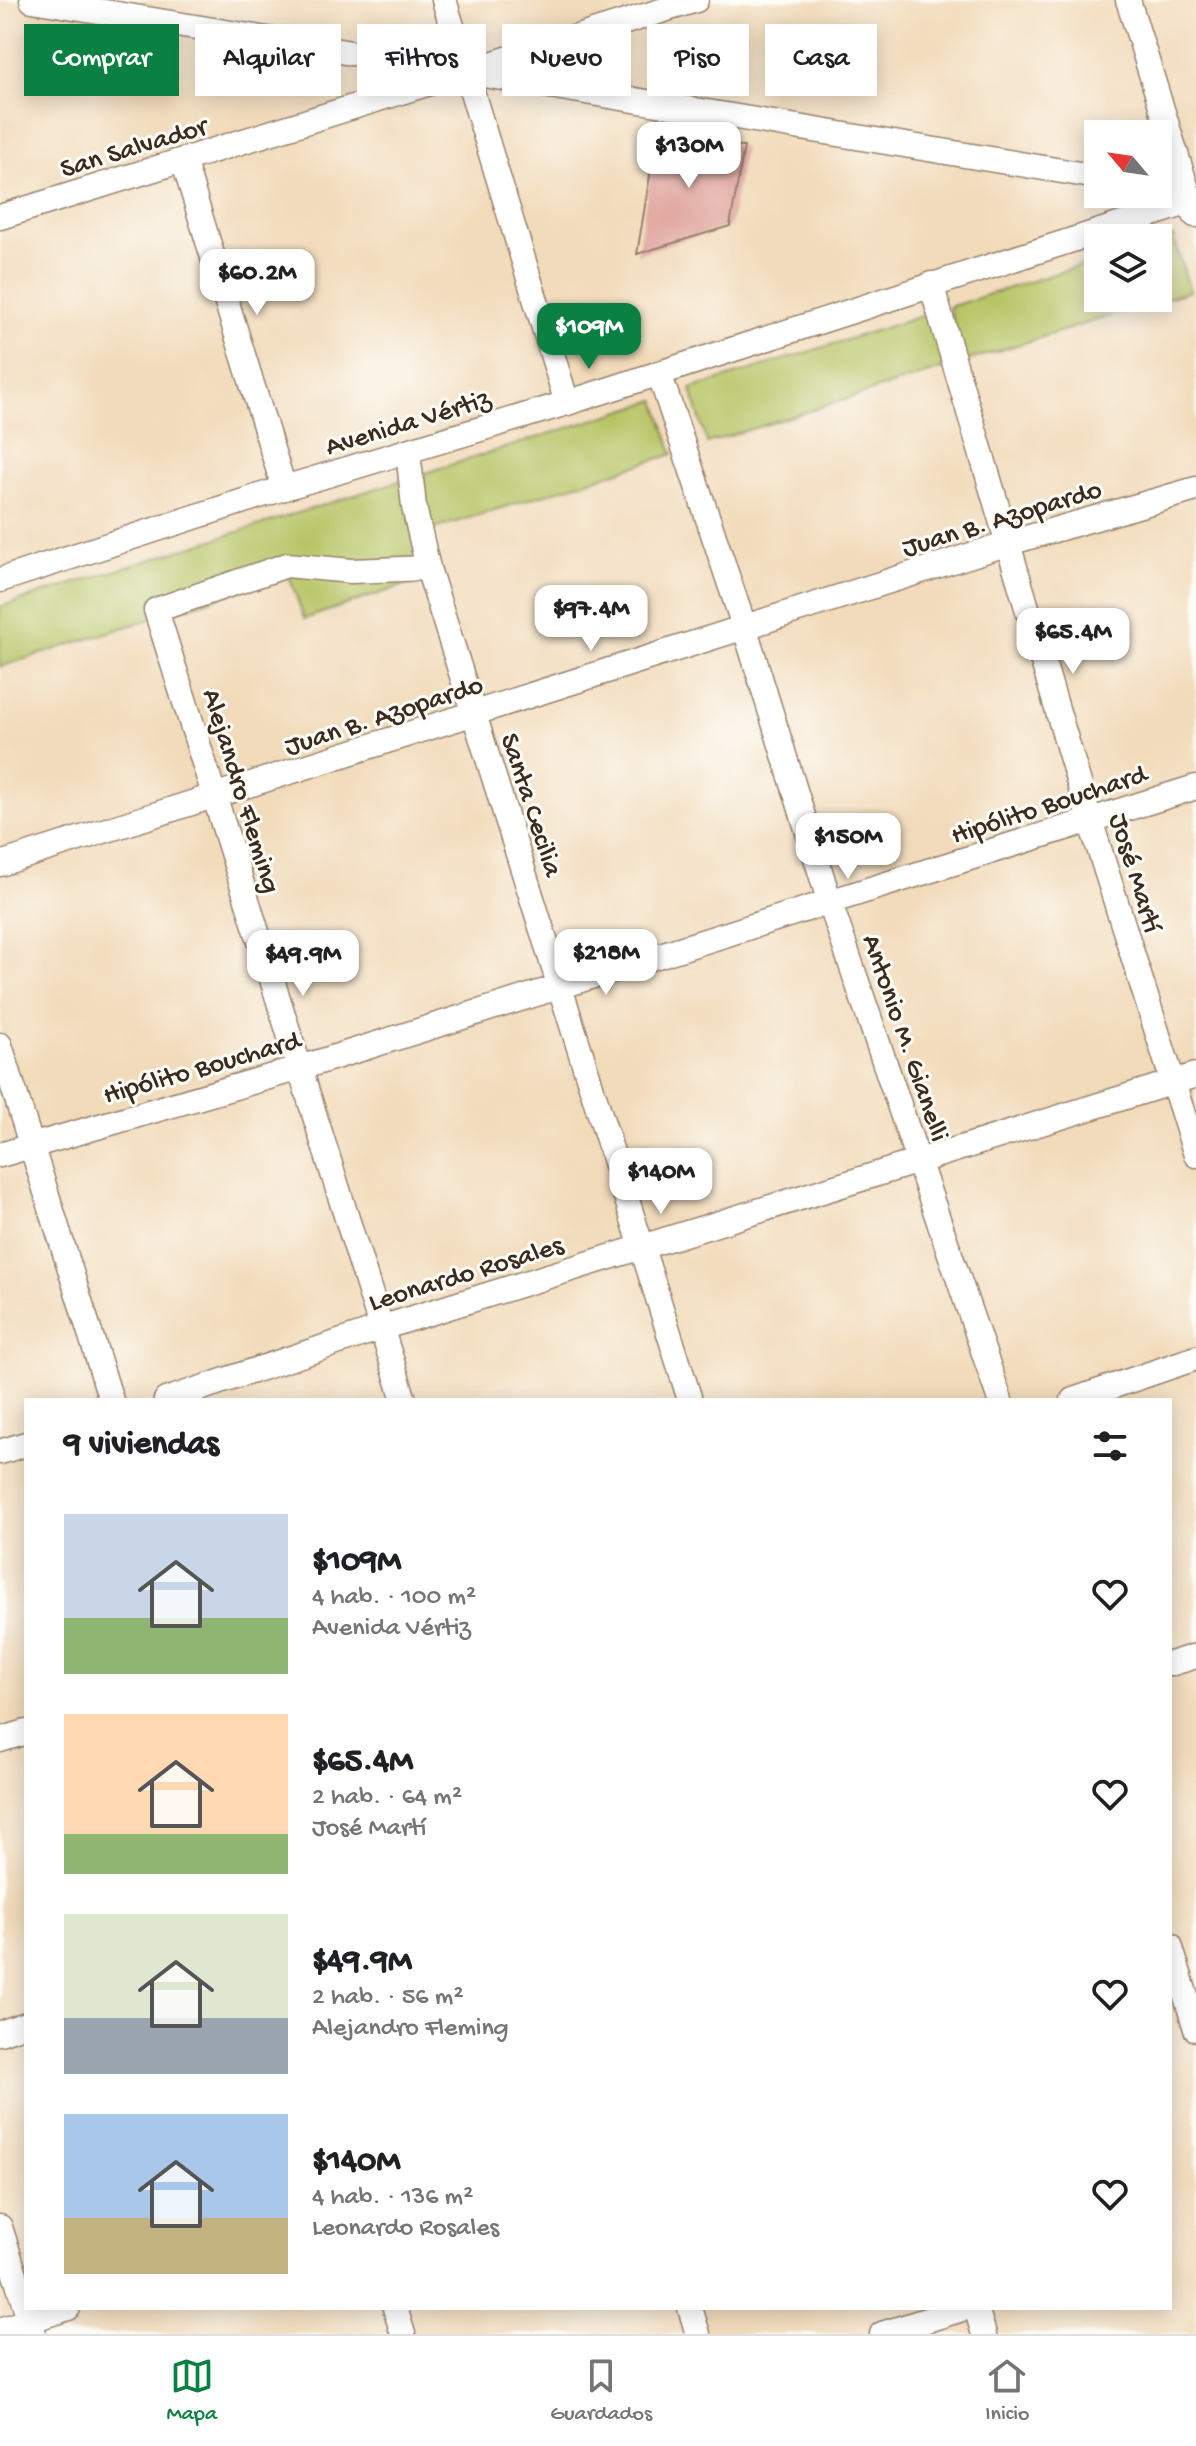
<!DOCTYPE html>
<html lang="es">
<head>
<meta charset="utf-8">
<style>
  body { margin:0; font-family:"Gochi Hand",sans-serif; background:#f6f6f6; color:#202124; height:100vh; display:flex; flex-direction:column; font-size:30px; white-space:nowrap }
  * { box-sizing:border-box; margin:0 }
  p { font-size:26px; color:#757577 }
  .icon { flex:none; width:44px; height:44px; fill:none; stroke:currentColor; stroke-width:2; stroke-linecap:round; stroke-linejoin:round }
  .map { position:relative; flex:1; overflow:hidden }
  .side { position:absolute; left:24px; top:1398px; width:1148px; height:912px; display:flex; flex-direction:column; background:#fff; border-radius:0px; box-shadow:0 4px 20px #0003 }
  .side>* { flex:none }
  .guide { position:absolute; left:24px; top:24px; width:1148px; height:72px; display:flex; gap:16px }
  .needle { width:52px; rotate:299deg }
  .fabs { position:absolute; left:1084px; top:120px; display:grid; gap:16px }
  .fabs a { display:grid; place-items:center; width:88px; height:88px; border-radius:0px; background:#fff; box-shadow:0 4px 20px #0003; font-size:40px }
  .price { position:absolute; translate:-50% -68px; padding:0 18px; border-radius:16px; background:#fff; color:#222; font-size:26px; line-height:52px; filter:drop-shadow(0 2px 4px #0008) }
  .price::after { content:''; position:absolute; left:50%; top:48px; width:24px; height:18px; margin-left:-12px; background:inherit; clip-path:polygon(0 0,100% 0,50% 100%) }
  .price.selected { background:#0b8043; color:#fff }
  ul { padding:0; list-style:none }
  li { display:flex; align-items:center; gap:24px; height:200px; padding:0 40px }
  li span { display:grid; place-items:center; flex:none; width:224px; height:160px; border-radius:0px; color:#555 }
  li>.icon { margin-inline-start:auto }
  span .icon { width:96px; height:96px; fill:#fffc; stroke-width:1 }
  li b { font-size:34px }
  h2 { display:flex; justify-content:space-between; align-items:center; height:96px; padding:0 40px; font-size:34px }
  .chip { padding:0 28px; border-radius:0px; background:#fff; box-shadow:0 4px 20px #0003; font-size:28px; line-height:72px }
  .chip.selected { background:#0b8043; color:#fff }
  .tabs { display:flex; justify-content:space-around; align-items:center; height:112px; border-top:2px solid #e0e0e0; background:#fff; font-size:22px; color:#757577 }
  .tabs a { display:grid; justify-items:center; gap:4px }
  .tabs .selected { color:#0b8043 }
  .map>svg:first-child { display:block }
  .green { fill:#b7c465; stroke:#797742; stroke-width:2 }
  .building { fill:#e1a9a2 }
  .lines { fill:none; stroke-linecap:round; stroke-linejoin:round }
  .minor-casing { stroke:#96826c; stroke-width:27 }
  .minor { stroke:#fff; stroke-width:24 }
  .labels { text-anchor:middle; stroke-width:6; stroke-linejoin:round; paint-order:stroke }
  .street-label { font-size:28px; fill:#3b2a1e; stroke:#fdfcf7 }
</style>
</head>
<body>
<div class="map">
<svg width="1196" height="2334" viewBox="0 0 1196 2334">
  <rect width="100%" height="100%" fill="#fdfcf7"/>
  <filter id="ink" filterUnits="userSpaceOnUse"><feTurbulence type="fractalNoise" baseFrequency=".0125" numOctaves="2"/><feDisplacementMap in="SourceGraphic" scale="16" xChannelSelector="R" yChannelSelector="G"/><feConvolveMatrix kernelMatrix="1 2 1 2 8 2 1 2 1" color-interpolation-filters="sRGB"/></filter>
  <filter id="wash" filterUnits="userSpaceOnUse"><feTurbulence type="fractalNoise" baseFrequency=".006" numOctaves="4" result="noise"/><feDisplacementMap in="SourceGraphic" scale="32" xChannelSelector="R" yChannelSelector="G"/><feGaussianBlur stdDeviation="1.8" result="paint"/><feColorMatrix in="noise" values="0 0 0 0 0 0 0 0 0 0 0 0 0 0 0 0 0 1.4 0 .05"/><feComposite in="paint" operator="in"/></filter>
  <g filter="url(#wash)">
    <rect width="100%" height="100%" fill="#f2dbbb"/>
    <g class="green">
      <polygon points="1173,236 1190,291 966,361 949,307 1098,260 1098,298 1158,298 1158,241"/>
      <polygon points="934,312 951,366 707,443 691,389"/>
      <polygon points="656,400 673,454 428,531 422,474"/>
      <polygon points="402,480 423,579 304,619 289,575 0,667 0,607"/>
    </g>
    <g id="blocks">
      <polygon class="building" points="657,133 744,147 730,226 637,254"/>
    </g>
  </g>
  <g filter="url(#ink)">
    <use href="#blocks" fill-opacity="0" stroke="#96826c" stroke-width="2"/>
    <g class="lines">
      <g class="minor-casing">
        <g id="minor">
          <polyline points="32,0 1098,177"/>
          <polyline points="444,0 567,403"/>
          <polyline points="1128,0 1195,215"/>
          <polyline points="183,160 284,488"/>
          <polyline points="1158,187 1191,202"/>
          <polyline points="0,217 696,0"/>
          <polyline points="931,284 1090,820 1196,1155"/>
          <polyline points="659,373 745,629 830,903 1000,1400"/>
          <polyline points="408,451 414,507 428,568 690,1400"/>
          <polyline points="0,580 284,488 567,403 1196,200"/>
          <polyline points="0,864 1009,543 1196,489"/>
          <polyline points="0,1045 111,1400"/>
          <polyline points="0,1155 300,1068 1196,787"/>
          <polyline points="166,1400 381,1328 1196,1075"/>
          <polyline points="404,1400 156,610 287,565 351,571 428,568"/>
          <polyline points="1073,1400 1196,1358"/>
          <polyline points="0,1452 26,1444"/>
          <polyline points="1170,1664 1196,1656"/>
          <polyline points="0,1740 26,1732"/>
          <polyline points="1170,1945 1196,2029"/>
          <polyline points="0,2033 26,2024"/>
          <polyline points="0,2227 34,2334"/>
          <polyline points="395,2308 403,2334"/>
          <polyline points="690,2308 698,2334"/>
          <polyline points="976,2308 984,2334"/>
          <polyline points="0,2330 68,2308"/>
          <polyline points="882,2334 965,2308"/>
        </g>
      </g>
      <use href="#minor" class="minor"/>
    </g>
  </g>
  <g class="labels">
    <g class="street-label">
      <text transform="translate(133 145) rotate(-17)" y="10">San Salvador</text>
      <text transform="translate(407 420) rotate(-17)" y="10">Avenida Vértiz</text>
      <text transform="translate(1001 516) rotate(-17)" y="10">Juan B. Azopardo</text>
      <text transform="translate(383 713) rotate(-18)" y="10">Juan B. Azopardo</text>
      <text transform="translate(244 790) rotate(73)" y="10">Alejandro Fleming</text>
      <text transform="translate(1048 802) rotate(-18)" y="10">Hipólito Bouchard</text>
      <text transform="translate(534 804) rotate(72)" y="10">Santa Cecilia</text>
      <text transform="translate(1138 872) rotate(73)" y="10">José Martí</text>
      <text transform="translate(908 1037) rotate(71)" y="10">Antonio M. Gianelli</text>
      <text transform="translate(201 1065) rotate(-16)" y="10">Hipólito Bouchard</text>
      <text transform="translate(465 1271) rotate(-17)" y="10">Leonardo Rosales</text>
    </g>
  </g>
</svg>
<div class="fabs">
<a><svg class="needle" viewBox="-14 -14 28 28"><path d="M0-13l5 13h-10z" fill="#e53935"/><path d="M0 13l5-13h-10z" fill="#757577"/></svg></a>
<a><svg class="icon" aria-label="layers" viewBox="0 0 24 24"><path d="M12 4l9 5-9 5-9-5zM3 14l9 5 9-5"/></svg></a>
</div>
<b class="price" style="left:689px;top:190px">$130M</b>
<b class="price" style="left:257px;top:317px">$60.2M</b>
<b class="price selected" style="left:589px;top:371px">$109M</b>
<b class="price" style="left:591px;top:653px">$97.4M</b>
<b class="price" style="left:1073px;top:676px">$65.4M</b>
<b class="price" style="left:848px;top:881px">$150M</b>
<b class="price" style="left:606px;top:997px">$218M</b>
<b class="price" style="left:303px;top:998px">$49.9M</b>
<b class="price" style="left:661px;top:1216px">$140M</b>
<div class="guide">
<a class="chip selected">Comprar</a>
<a class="chip">Alquilar</a>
<a class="chip">Filtros</a>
<a class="chip">Nuevo</a>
<a class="chip">Piso</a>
<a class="chip">Casa</a>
</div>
<section class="side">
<h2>9 viviendas<svg class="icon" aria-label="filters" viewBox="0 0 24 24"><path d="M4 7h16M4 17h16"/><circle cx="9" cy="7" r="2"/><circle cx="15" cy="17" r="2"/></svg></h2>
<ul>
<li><span style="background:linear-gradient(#c9d6e8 65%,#8fb573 0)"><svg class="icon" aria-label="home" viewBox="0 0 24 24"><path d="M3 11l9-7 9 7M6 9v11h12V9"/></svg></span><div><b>$109M</b><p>4 hab. · 100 m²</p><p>Avenida Vértiz</p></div><svg class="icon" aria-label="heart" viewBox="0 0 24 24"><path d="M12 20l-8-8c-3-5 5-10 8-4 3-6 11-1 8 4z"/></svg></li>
<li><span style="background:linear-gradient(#ffd9b3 75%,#8fb573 0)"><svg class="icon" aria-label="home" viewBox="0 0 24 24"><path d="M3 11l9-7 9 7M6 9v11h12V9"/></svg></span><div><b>$65.4M</b><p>2 hab. · 64 m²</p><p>José Martí</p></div><svg class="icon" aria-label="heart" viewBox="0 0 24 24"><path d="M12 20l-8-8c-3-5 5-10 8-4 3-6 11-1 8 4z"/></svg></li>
<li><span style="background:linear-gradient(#dfe7d0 65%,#9aa5b1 0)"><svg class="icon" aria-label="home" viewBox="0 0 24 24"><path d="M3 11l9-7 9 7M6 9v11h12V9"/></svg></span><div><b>$49.9M</b><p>2 hab. · 56 m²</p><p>Alejandro Fleming</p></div><svg class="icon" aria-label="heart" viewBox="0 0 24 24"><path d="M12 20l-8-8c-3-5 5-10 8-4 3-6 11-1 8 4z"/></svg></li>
<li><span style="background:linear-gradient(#a9c7e8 65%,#c2b280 0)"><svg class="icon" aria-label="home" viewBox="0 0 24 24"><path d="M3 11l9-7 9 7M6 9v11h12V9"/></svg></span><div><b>$140M</b><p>4 hab. · 136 m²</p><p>Leonardo Rosales</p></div><svg class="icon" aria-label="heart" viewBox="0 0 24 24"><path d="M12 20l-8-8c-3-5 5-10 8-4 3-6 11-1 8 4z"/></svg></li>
</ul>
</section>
</div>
<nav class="tabs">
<a class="selected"><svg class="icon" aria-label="map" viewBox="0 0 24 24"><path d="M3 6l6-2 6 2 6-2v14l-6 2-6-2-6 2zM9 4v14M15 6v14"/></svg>Mapa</a>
<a><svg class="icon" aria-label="saved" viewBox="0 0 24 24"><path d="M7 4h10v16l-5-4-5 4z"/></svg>Guardados</a>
<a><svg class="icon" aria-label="home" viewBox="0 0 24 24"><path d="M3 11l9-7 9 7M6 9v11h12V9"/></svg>Inicio</a>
</nav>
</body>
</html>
